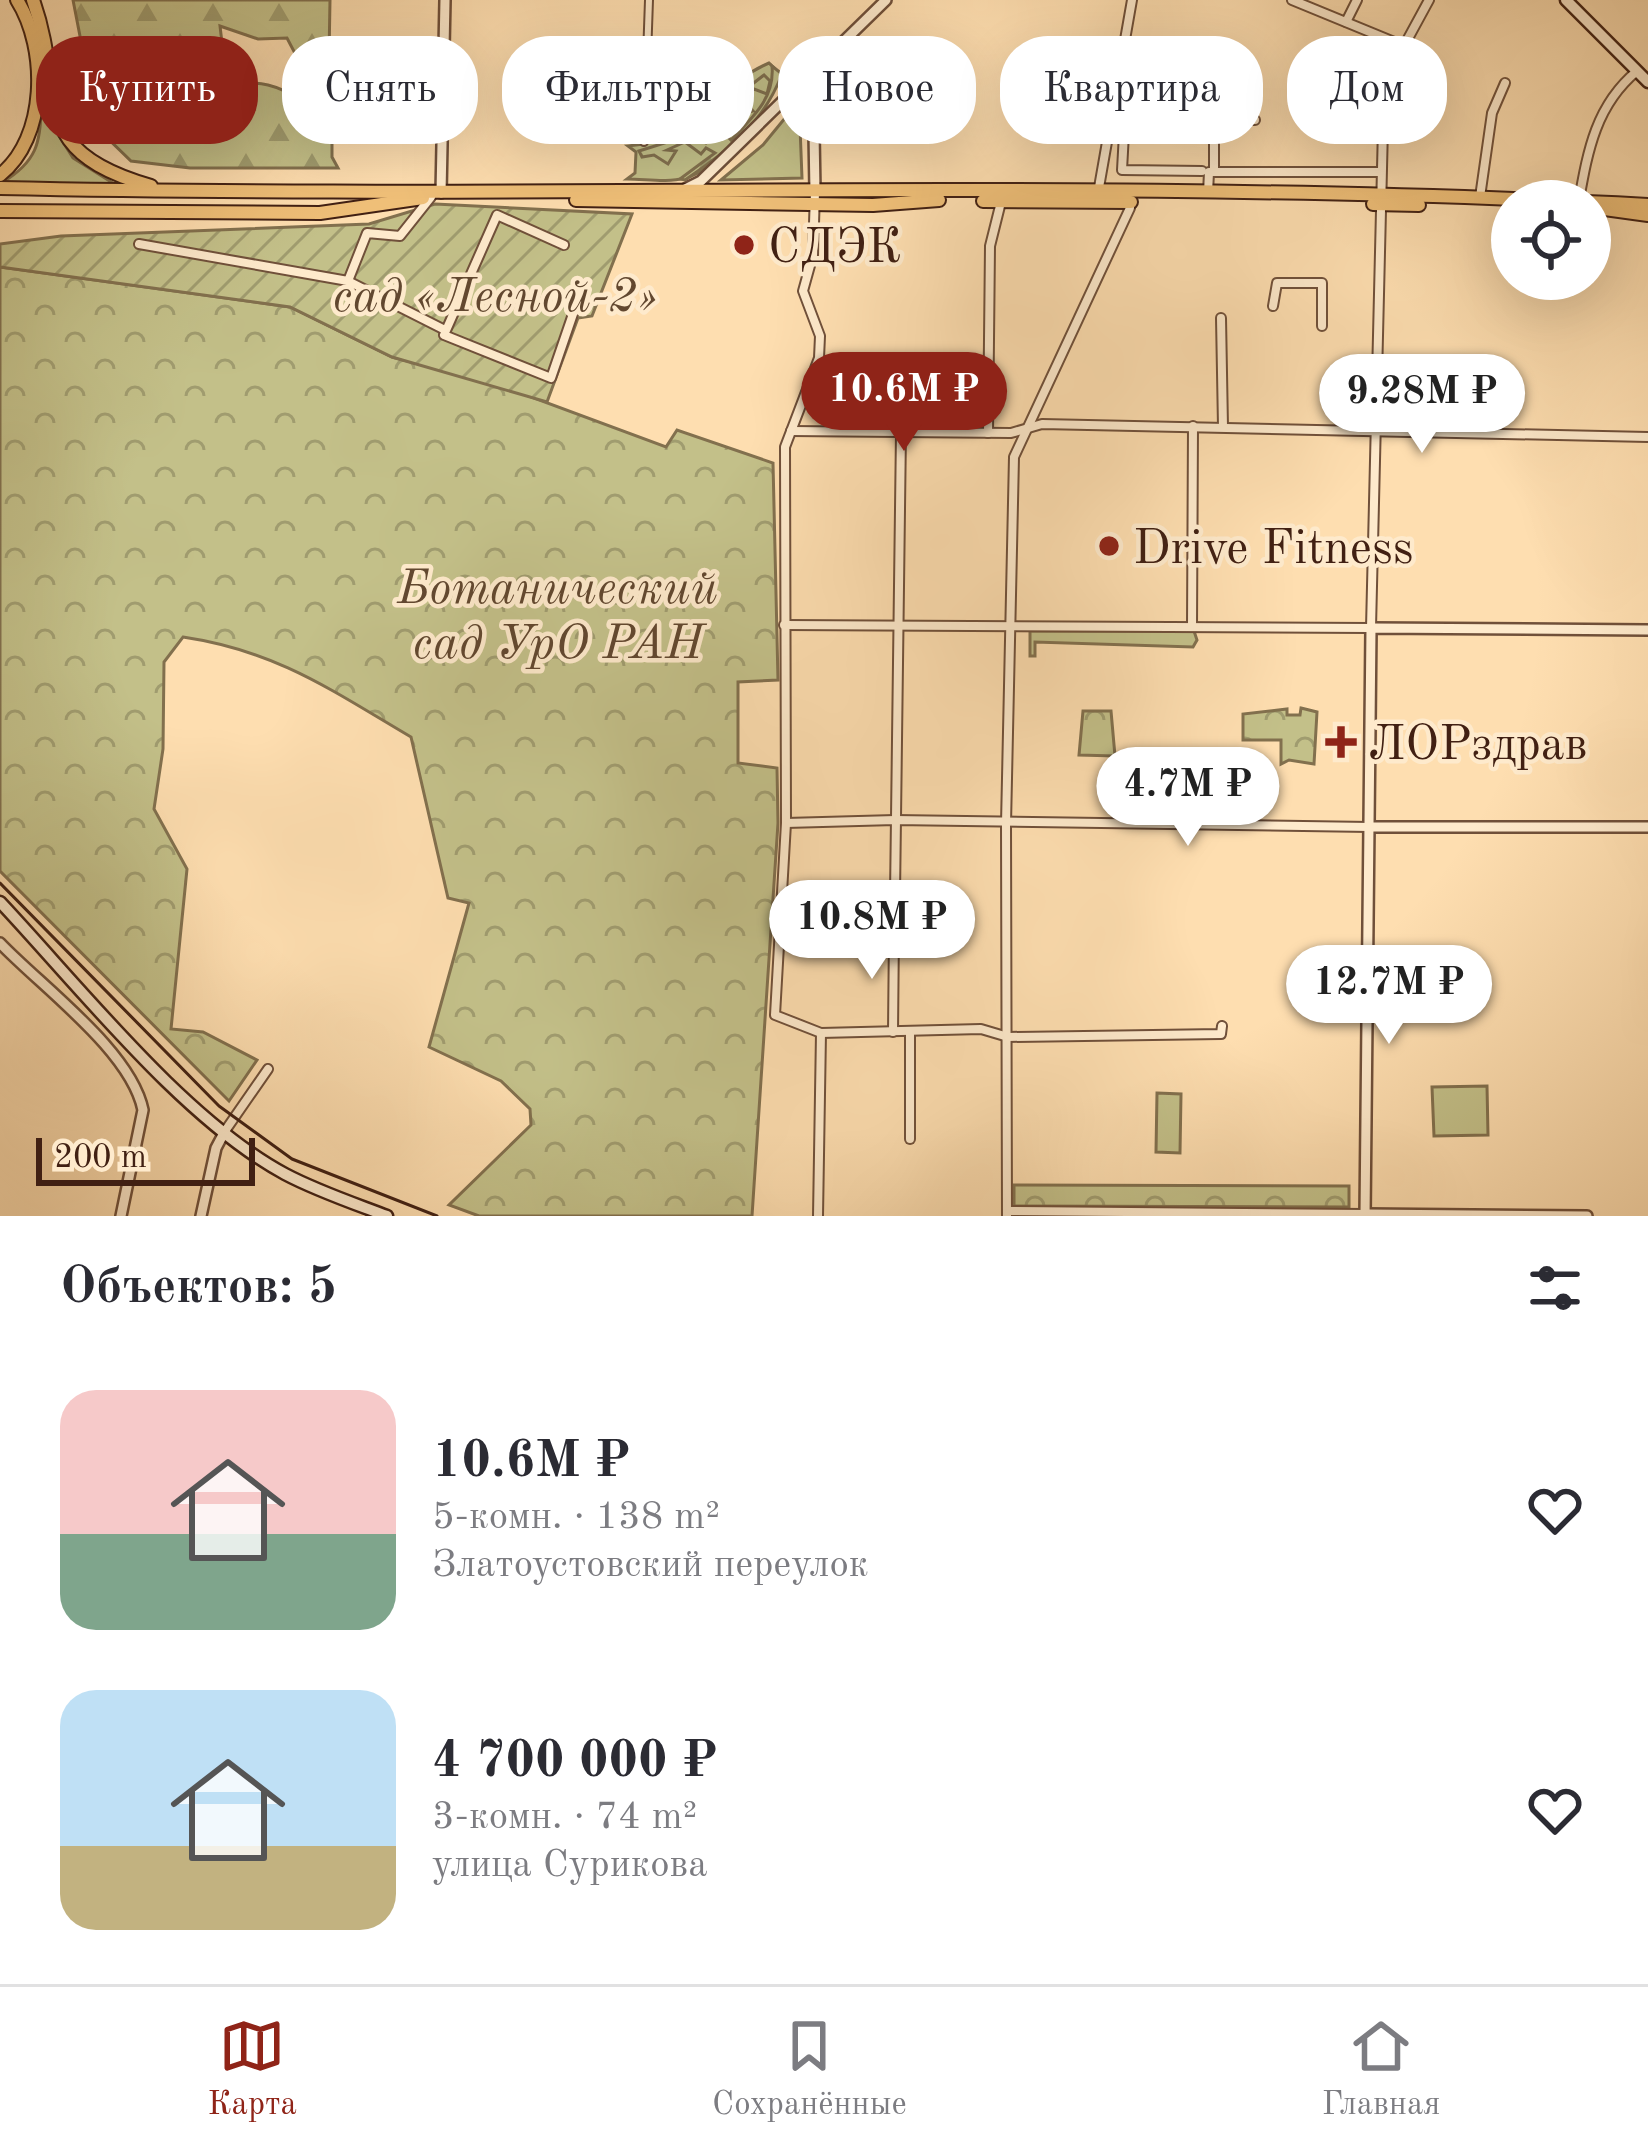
<!DOCTYPE html>
<html lang="ru">
<head>
<meta charset="utf-8">
<style>
  body { margin:0; font-family:"Old Standard TT",serif; background:#f7f7f7; color:#2b2b33; height:100vh; display:flex; flex-direction:column; font-size:45px; white-space:nowrap }
  * { box-sizing:border-box; margin:0 }
  p { font-size:39px; color:#7c7c81 }
  .icon { flex:none; width:66px; height:66px; fill:none; stroke:currentColor; stroke-width:2; stroke-linecap:round; stroke-linejoin:round }
  .map { position:relative; height:1216px; overflow:hidden }
  .drawer { display:flex; flex-direction:column; background:#fff; flex:1 }
  .drawer>* { flex:none }
  .hud { position:absolute; left:36px; top:36px; width:1578px; height:108px; display:flex; gap:24px }
  .fabs { position:absolute; left:1491px; top:180px; display:grid; gap:24px }
  .fabs a { display:grid; place-items:center; width:120px; height:120px; border-radius:50%; background:#fff; box-shadow:0 12px 48px #0002; font-size:60px }
  .scale { position:absolute; left:36px; bottom:30px; width:219px; box-sizing:border-box; padding-left:12px; border:6px solid #412013; border-top:0; font-size:33px; line-height:42px; white-space:nowrap; color:#412013; -webkit-text-stroke:9px #feeacc; paint-order:stroke }
  .price { position:absolute; translate:-50% -102px; padding:0 27px; border-radius:42px; background:#fff; color:#222; font-size:39px; line-height:78px; filter:drop-shadow(0 3px 6px #0008) }
  .price::after { content:''; position:absolute; left:50%; top:72px; width:36px; height:27px; margin-left:-18px; background:inherit; clip-path:polygon(0 0,100% 0,50% 100%) }
  .price.selected { background:#8f2418; color:#fff }
  ul { padding:0; list-style:none }
  li { display:flex; align-items:center; gap:36px; height:300px; padding:0 60px }
  li span { display:grid; place-items:center; flex:none; width:336px; height:240px; border-radius:36px; color:#555 }
  li>.icon { margin-inline-start:auto }
  span .icon { width:144px; height:144px; fill:#fffc; stroke-width:1 }
  li b { font-size:51px }
  h2 { display:flex; justify-content:space-between; align-items:center; height:144px; padding:0 60px; font-size:51px }
  .chip { padding:0 42px; border-radius:48px; background:#fff; box-shadow:0 12px 48px #0002; font-size:42px; line-height:108px }
  .chip.selected { background:#8f2418; color:#fff }
  .menu { display:flex; justify-content:space-around; align-items:center; height:168px; border-top:3px solid #e1e1e2; background:#fff; font-size:33px; color:#7c7c81 }
  .menu a { display:grid; justify-items:center; gap:6px }
  .menu .selected { color:#8f2418 }
  .map>svg:first-child { display:block }
  .grass { fill:#c3c089; stroke:#82704e; stroke-width:3 }
  .forest { fill:url(#forest-firs); stroke:#82704e; stroke-width:3 }
  .park { fill:url(#park-crowns); stroke:#82704e; stroke-width:3 }
  .garden { fill:url(#garden-furrows); stroke:#82704e; stroke-width:3 }
  .lines { fill:none; stroke-linecap:round; stroke-linejoin:round }
  .pedestrian-casing { stroke:#70503a; stroke-width:10 }
  .minor-casing { stroke:#70503a; stroke-width:12 }
  .tertiary-casing { stroke:#70503a; stroke-width:14 }
  .secondary-casing { stroke:#412013; stroke-width:15 }
  .primary-casing { stroke:#412013; stroke-width:16 }
  .pedestrian { stroke:#feeacc; stroke-width:6 }
  .minor { stroke:#feeacc; stroke-width:8 }
  .tertiary { stroke:#feeacc; stroke-width:9 }
  .secondary { stroke:#feeacc; stroke-width:10 }
  .primary { stroke:#efbf78; stroke-width:12 }
  .tram { stroke:#412013; stroke-width:3 }
  .poi-dot { fill:#8f2418; stroke:#feeacc; stroke-width:4.5 }
  .labels { text-anchor:middle; stroke-width:9; stroke-linejoin:round; paint-order:stroke }
  .poi-label { font-size:48px; fill:#412013; stroke:#feeacc; text-anchor:start }
  .park-label { font-size:48px; font-style:italic; fill:#624830; stroke:#feeacc }
</style>
</head>
<body>
<div class="map">
<svg width="1648" height="1216" viewBox="0 0 1648 1216">
  <defs>
    <pattern id="forest-firs" width="22" height="20" patternUnits="userSpaceOnUse" patternTransform="scale(3)"><rect width="22" height="20" fill="#c3c089"/><path d="M5 1l3.5 6h-7zM16 11l3.5 6h-7z" fill="#a09c6f"/></pattern>
    <pattern id="park-crowns" width="20" height="18" patternUnits="userSpaceOnUse" patternTransform="scale(3)"><rect width="20" height="18" fill="#c3c089"/><path d="M2 6a3 3 0 1 1 6 0M12 15a3 3 0 1 1 6 0" fill="none" stroke="#a09c6f"/></pattern>
    <pattern id="garden-furrows" width="10" height="10" patternUnits="userSpaceOnUse" patternTransform="scale(3)"><rect width="10" height="10" fill="#c3c089"/><path d="M-1 1l2-2M0 10L10 0M9 11l2-2" fill="none" stroke="#a09c6f"/></pattern>
  </defs>
  <rect width="100%" height="100%" fill="#fedeb0"/>
  <filter id="stains"><feTurbulence type="fractalNoise" baseFrequency=".00167" numOctaves="4"/><feColorMatrix values="0 0 0 0 .2 0 0 0 0 .09 0 0 0 0 .02 0 0 0 .5 -.17"/></filter>
  <radialGradient id="worn" r=".72"><stop offset=".6" stop-color="#630" stop-opacity="0"/><stop offset="1" stop-color="#630" stop-opacity=".3"/></radialGradient>
  <g class="grass">
    <path d="M769,63L780,74C770,105 717,171 685,178C667,183 646,179 627,179L635,173L636,152L628,146C690,142 715,86 769,63Z"/>
    <polygon points="799,101 802,178 721,180 763,145"/>
    <path d="M41,107L73,158L116,185L3,182C36,162 41,143 41,107Z"/>
    <polygon points="1030,631 1194,631 1197,640 1193,647 1035,642 1035,656 1030,656"/>
    <polygon points="1487,1086 1488,1135 1434,1136 1432,1087"/>
    <polygon points="1157,1093 1181,1094 1180,1153 1156,1152"/>
  </g>
  <g class="forest">
    <path d="M73,0H330L329,58L347,83L340,107L310,82L287,38L258,39L220,26L224,60L197,49L175,74C216,89 235,78 268,85C293,91 314,109 332,125V157L338,168H190L131,161L98,129Z"/>
    <path d="M772,66L782,74C763,124 728,151 685,180L680,179L715,153L706,148L701,154L685,142L667,150L676,151L668,164L654,155L642,157L639,151L684,137L764,75L770,81L767,94L754,89L742,98L753,111L735,116L729,110L696,139L706,143L722,131L731,140C753,117 775,98 772,66Z"/>
  </g>
  <g class="park">
    <path d="M0,267L290,307L392,357L496,384L666,447L677,430L773,463L778,680L738,682V763L777,768L778,823L752,1216H479L449,1205L531,1125L530,1109L501,1081L429,1047L469,903L448,898L411,737C331,690 277,651 183,637L164,662L163,749L154,809L187,869L171,1029L203,1032L257,1060L229,1101L0,871Z"/>
    <polygon points="1301,708 1317,712 1314,764 1289,760 1281,764 1281,740 1243,740 1243,714 1287,709 1287,715 1300,715"/>
    <polygon points="1083,711 1111,711 1115,756 1079,755"/>
    <polygon points="1014,1185 1349,1186 1349,1207 1014,1206"/>
  </g>
  <polygon class="garden" points="435,204 632,214 592,316 578,318 547,402 392,357 290,307 0,267 0,244 61,236 369,224"/>
  <g class="lines">
    <g class="pedestrian-casing">
      <polyline id="pedestrian" points="644,142 649,0"/>
    </g>
    <g class="minor-casing">
      <g id="minor">
        <polyline points="1292,0 1404,46"/>
        <polyline points="1346,22 1357,0"/>
        <polyline points="1125,115 1187,117"/>
        <polyline points="1109,116 1125,115 1122,170 1202,171"/>
        <polyline points="1214,172 1214,129 1223,120 1255,120"/>
        <polyline points="815,192 813,255 803,291 820,336 819,358 785,447 786,823 775,1015 821,1033 981,1029 1008,1037 1221,1034 1222,1026"/>
        <polyline points="1098,193 1132,0"/>
        <polyline points="1208,193 1209,172 1380,172"/>
        <polyline points="1480,197 1492,113 1505,83"/>
        <path d="M1579,200C1588,150 1596,105 1637,71"/>
        <polyline points="139,244 348,281 445,330"/>
        <polyline points="564,245 497,215 444,335 551,378 574,311"/>
        <polyline points="348,281 367,233 400,236 431,197"/>
        <polyline points="1273,306 1277,283 1322,283 1322,326"/>
        <polyline points="1221,318 1223,427"/>
        <polyline points="791,431 1011,433 1042,424 1648,437"/>
        <polyline points="988,433 990,246 1001,202"/>
        <polyline points="784,625 1371,628 1383,127 1404,46 1429,0"/>
        <polyline points="1192,627 1193,426"/>
        <polyline points="786,823 895,820 1370,827"/>
        <polyline points="895,895 901,432"/>
        <polyline points="893,1032 894,931"/>
        <polyline points="225,1131 268,1069"/>
        <polyline points="910,1139 910,1033"/>
        <polyline points="1007,1211 1365,1214"/>
        <polyline points="818,1216 821,1033"/>
        <polyline points="1007,1216 1006,824 1014,457 1130,208 1128,200"/>
      </g>
    </g>
    <g class="tertiary-casing">
      <g id="tertiary">
        <polyline points="813,73 815,192"/>
        <polyline points="685,189 701,181 886,0"/>
        <polyline points="441,193 445,0"/>
        <polyline points="1370,827 1648,827"/>
        <path d="M0,943C42,987 131,1051 143,1110L121,1216"/>
        <polyline points="1365,1214 1587,1216"/>
        <polyline points="201,1216 216,1148 225,1131"/>
        <polyline points="1365,1216 1371,628 1648,630"/>
      </g>
    </g>
    <g class="secondary-casing">
      <g id="secondary">
        <polyline points="1566,0 1648,82"/>
        <path d="M0,902C79,986 184,1120 285,1174C317,1191 353,1203 387,1216"/>
      </g>
    </g>
    <g class="primary-casing">
      <g id="primary">
        <path d="M33,0C67,95 24,150 151,186"/>
        <path d="M0,175C47,138 48,49 17,0"/>
        <path d="M0,188C549,200 1099,176 1648,205"/>
        <polyline points="576,200 873,205 939,200"/>
        <polyline points="983,201 1131,202"/>
        <polyline points="1373,204 1419,205"/>
        <polyline points="1590,207 1648,215"/>
        <polyline points="0,211 320,213 423,198"/>
      </g>
    </g>
    <use href="#pedestrian" class="pedestrian"/>
    <use href="#minor" class="minor"/>
    <use href="#tertiary" class="tertiary"/>
    <use href="#secondary" class="secondary"/>
    <use href="#primary" class="primary"/>
    <polyline class="tram" points="0,883 219,1106 292,1159 437,1216"/>
  </g>
  <g class="poi-dot">
    <circle cx="744" cy="245" r="12"/>
    <circle cx="1109" cy="546" r="12"/>
    <path d="M1335 724h12v12h12v12h-12v12h-12v-12h-12v-12h12z"/>
  </g>
  <g class="labels">
    <g class="poi-label">
      <text x="768" y="262">СДЭК</text>
      <text x="1133" y="563">Drive Fitness</text>
      <text x="1368" y="759">ЛОРздрав</text>
    </g>
    <g class="park-label">
      <text x="495" y="311">сад «Лесной-2»</text>
      <text x="558" y="603">Ботанический<tspan x="558" dy="55">сад УрО РАН</tspan></text>
    </g>
  </g>
  <rect width="100%" height="100%" filter="url(#stains)"/>
  <rect width="100%" height="100%" fill="url(#worn)"/>
</svg>
<div class="fabs">
<a><svg class="icon" aria-label="locate" viewBox="0 0 24 24"><circle cx="12" cy="12" r="6"/><path d="M12 2v4M12 18v4M2 12h4M18 12h4"/></svg></a>
</div>
<div class="scale">200 m</div>
<b class="price selected" style="left:904px;top:454px">10.6M ₽</b>
<b class="price" style="left:1422px;top:456px">9.28M ₽</b>
<b class="price" style="left:1188px;top:849px">4.7M ₽</b>
<b class="price" style="left:872px;top:982px">10.8M ₽</b>
<b class="price" style="left:1389px;top:1047px">12.7M ₽</b>
<div class="hud">
<a class="chip selected">Купить</a>
<a class="chip">Снять</a>
<a class="chip">Фильтры</a>
<a class="chip">Новое</a>
<a class="chip">Квартира</a>
<a class="chip">Дом</a>
</div>
</div>
<section class="drawer">
<h2>Объектов: 5<svg class="icon" aria-label="filters" viewBox="0 0 24 24"><path d="M4 7h16M4 17h16"/><circle cx="9" cy="7" r="2"/><circle cx="15" cy="17" r="2"/></svg></h2>
<ul>
<li><span style="background:linear-gradient(#f6c9c9 60%,#7fa58c 0)"><svg class="icon" aria-label="home" viewBox="0 0 24 24"><path d="M3 11l9-7 9 7M6 9v11h12V9"/></svg></span><div><b>10.6M ₽</b><p>5-комн. · 138 m²</p><p>Златоустовский переулок</p></div><svg class="icon" aria-label="heart" viewBox="0 0 24 24"><path d="M12 20l-8-8c-3-5 5-10 8-4 3-6 11-1 8 4z"/></svg></li>
<li><span style="background:linear-gradient(#bfe0f5 65%,#c2b280 0)"><svg class="icon" aria-label="home" viewBox="0 0 24 24"><path d="M3 11l9-7 9 7M6 9v11h12V9"/></svg></span><div><b>4 700 000 ₽</b><p>3-комн. · 74 m²</p><p>улица Сурикова</p></div><svg class="icon" aria-label="heart" viewBox="0 0 24 24"><path d="M12 20l-8-8c-3-5 5-10 8-4 3-6 11-1 8 4z"/></svg></li>
</ul>
</section>
<nav class="menu">
<a class="selected"><svg class="icon" aria-label="map" viewBox="0 0 24 24"><path d="M3 6l6-2 6 2 6-2v14l-6 2-6-2-6 2zM9 4v14M15 6v14"/></svg>Карта</a>
<a><svg class="icon" aria-label="saved" viewBox="0 0 24 24"><path d="M7 4h10v16l-5-4-5 4z"/></svg>Сохранённые</a>
<a><svg class="icon" aria-label="home" viewBox="0 0 24 24"><path d="M3 11l9-7 9 7M6 9v11h12V9"/></svg>Главная</a>
</nav>
</body>
</html>
